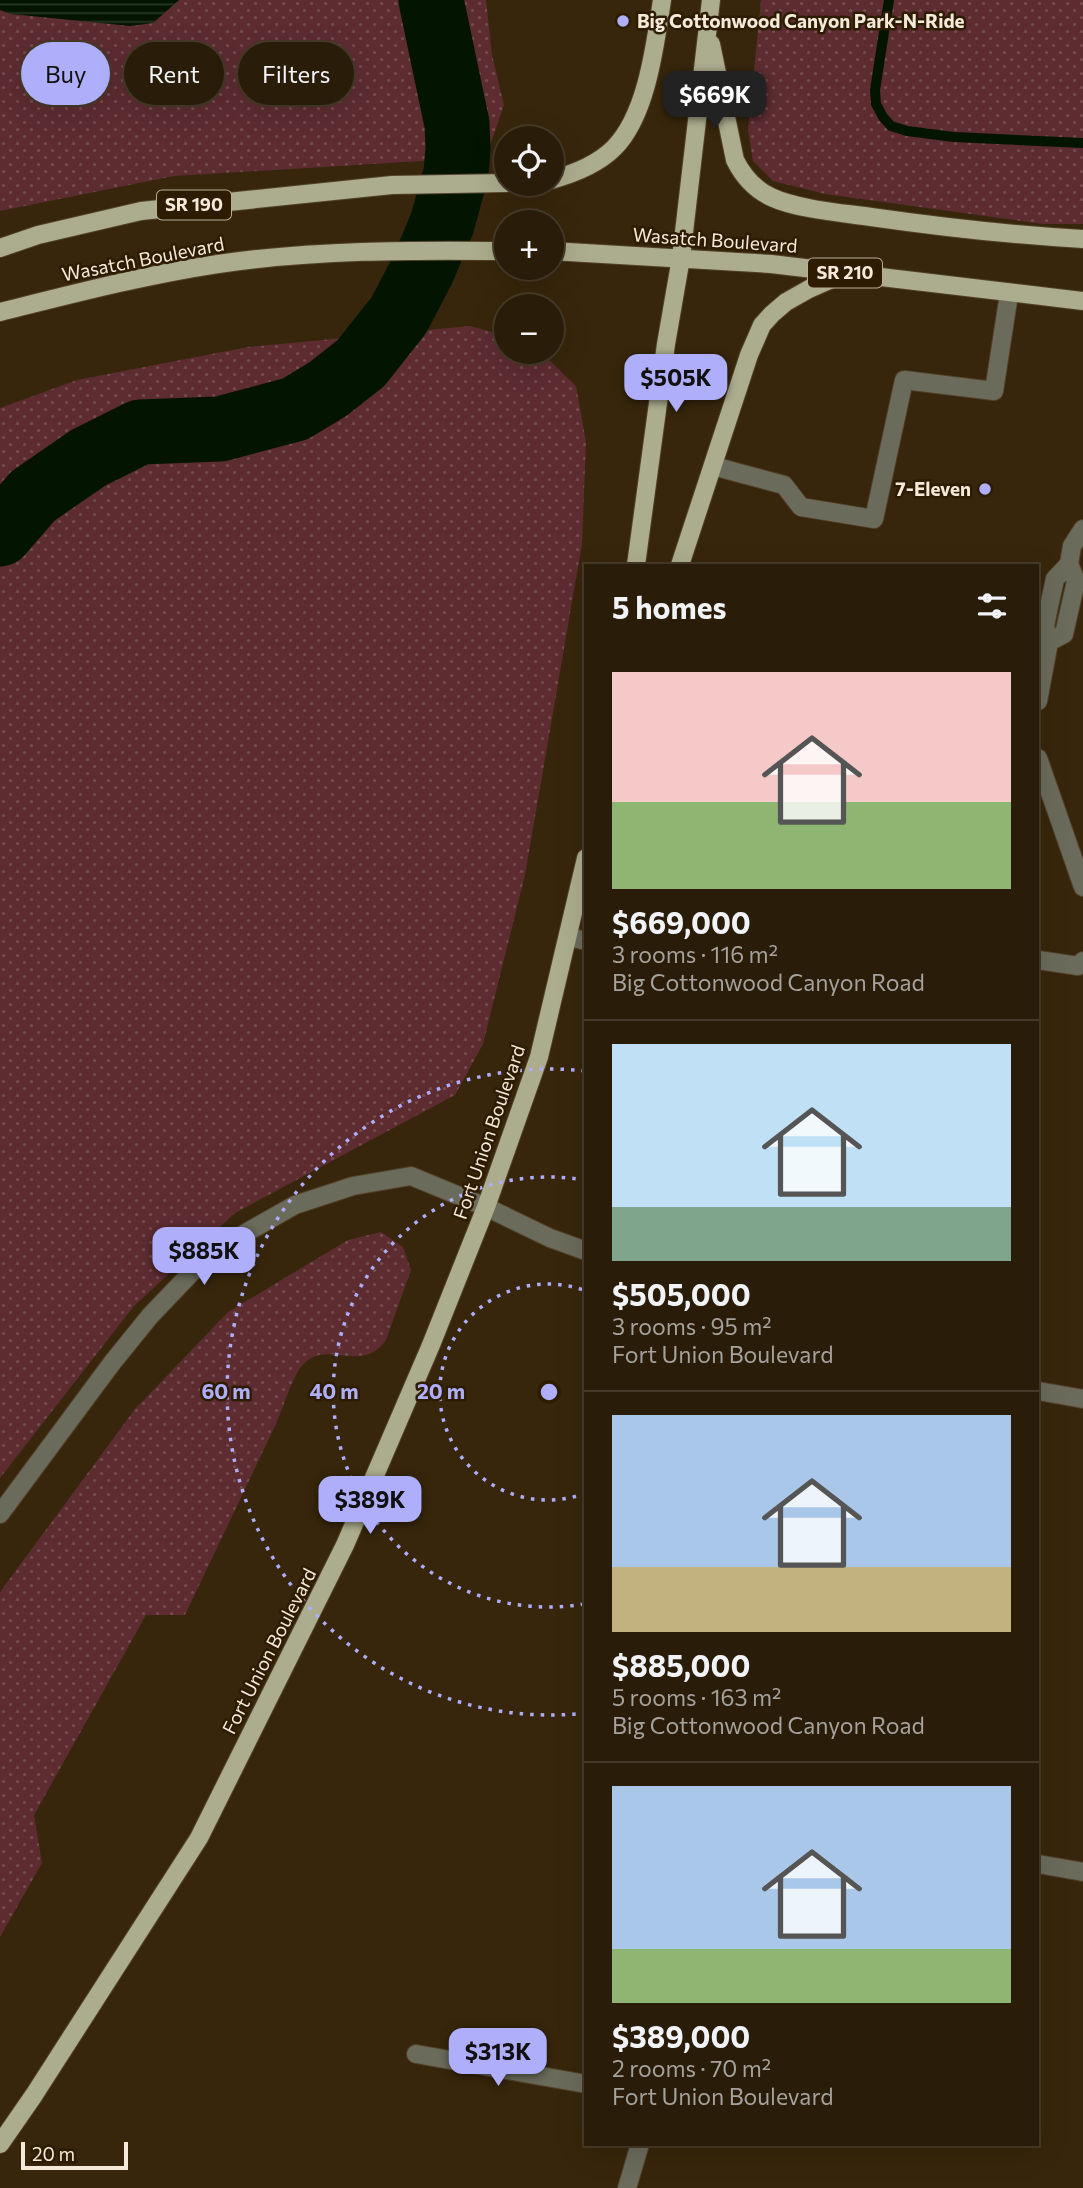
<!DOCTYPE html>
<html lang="en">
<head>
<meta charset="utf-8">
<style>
  body { margin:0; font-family:Commissioner,sans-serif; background:#312512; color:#f1f3f6; height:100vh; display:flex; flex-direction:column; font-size:26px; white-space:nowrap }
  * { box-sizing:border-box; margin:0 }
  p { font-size:23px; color:#a5a19c }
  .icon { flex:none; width:38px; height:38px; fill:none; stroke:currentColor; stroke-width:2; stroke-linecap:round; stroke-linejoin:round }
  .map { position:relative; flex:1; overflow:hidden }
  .drawer { position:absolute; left:584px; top:564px; width:455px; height:1582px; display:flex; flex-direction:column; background:#291c08; border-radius:0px; box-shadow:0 7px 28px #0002,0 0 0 2px #453a29 }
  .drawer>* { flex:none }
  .top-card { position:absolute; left:21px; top:42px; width:458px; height:63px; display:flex; gap:14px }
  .tools { position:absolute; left:494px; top:126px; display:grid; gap:14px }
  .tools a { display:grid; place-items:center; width:70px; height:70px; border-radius:50%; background:#291c08; box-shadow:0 7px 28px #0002,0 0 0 2px #453a29; font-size:35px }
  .scale { position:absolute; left:21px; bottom:18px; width:107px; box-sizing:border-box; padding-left:7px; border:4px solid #f5eada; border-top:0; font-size:19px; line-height:24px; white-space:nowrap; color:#f5eada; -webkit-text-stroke:5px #2d1c02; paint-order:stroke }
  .price { position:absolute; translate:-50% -60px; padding:0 16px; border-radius:14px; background:#aeaefa; color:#111; font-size:23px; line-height:46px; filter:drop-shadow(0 2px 4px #0008) }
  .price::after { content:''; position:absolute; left:50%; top:42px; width:21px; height:16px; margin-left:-10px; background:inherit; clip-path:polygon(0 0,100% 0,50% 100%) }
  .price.on { background:#222; color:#fff }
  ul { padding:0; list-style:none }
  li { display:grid; align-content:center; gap:14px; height:371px; padding:0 28px }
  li+li { border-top:2px solid #453a29 }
  li span { display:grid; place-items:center; height:217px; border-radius:0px; color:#555 }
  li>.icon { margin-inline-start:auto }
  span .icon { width:126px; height:126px; fill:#fffc; stroke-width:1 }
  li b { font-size:30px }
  h2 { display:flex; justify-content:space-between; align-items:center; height:84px; padding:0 28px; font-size:30px }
  .tag { padding:0 24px; border-radius:32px; background:#291c08; box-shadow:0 7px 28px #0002,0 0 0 2px #453a29; font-size:24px; line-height:63px }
  .tag.on { background:#aeaefa; color:#111 }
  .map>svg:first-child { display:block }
  .grass { fill:url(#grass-dots) }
  .water { fill:url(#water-rules) }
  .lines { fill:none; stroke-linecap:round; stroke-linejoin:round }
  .stream { stroke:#031500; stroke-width:10 }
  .river { stroke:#031500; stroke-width:65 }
  .minor-casing { stroke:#524128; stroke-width:20 }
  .major-casing { stroke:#524128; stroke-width:20 }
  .minor { stroke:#6b6b5c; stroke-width:18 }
  .major { stroke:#acac8e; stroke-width:18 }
  .ring { fill:none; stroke:#aeaefa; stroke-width:3.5; stroke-dasharray:3.5 7 }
  .poi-dot { fill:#aeaefa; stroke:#2d1c02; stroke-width:2.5 }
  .labels { text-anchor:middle; stroke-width:5; stroke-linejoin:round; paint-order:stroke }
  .shield { fill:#2d1c02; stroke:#b9ac99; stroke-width:2 }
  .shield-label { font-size:18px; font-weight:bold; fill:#f5eada }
  .poi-label { font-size:19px; font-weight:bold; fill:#f5eada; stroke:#2d1c02; text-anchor:start }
  .street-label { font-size:19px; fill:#f5eada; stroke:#2d1c02 }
  .centre { fill:#aeaefa; stroke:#2d1c02; stroke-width:3.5 }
  .ring-label { font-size:21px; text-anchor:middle; font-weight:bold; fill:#aeaefa; stroke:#2d1c02; stroke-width:5; stroke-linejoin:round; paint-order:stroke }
</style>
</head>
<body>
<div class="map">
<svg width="1083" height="2188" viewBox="0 0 1083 2188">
  <defs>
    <pattern id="grass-dots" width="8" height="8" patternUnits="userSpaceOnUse" patternTransform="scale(1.75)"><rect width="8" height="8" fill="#5c2c31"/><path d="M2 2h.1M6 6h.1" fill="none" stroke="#744b4e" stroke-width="1.8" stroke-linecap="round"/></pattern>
    <pattern id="water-rules" width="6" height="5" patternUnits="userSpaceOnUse" patternTransform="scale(1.75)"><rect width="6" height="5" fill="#031500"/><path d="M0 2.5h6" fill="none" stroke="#283725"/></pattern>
  </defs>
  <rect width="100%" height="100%" fill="#37260b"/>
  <g class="grass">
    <polygon points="179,0 486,0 492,55 504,105 486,157 174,176 0,211 0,10 12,14 153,23"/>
    <polygon points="761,0 1083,0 1083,224 1043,224 825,194 773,181 753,161 748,130"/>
    <polygon points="470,326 506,336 506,352 541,352 576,386 586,442 582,544 525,875 483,1044 455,1095 235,1213 134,1306 0,1478 0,408 77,380 248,347"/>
    <path d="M381,1232L403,1247L411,1270L386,1340C361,1376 325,1336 301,1367C292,1378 282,1411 275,1426C245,1489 215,1552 185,1615H146L34,1815L42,1863L0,1937V1592L135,1409L228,1312L348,1240Z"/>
  </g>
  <polygon class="water" points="0,0 179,0 153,23 130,26 11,14 0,10"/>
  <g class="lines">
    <polyline class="stream" points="889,0 875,90 876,104 883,117 891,126 907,131 954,137 1083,143"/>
    <polyline class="river" points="0,534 33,496 88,458 140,432 220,429 295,409 328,389 361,363 399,315 422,271 442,224 456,173 458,148 457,124 431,0"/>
    <g class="minor-casing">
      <g id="minor">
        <polyline points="713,466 784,485 801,507 874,519 904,380 994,391 1009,294"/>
        <polyline points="1069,564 1072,546 1083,529"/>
        <polyline points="1038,701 1049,642 1045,626 1048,611 1055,579 1069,564 1076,581 1064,634 1049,642"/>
        <polyline points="1038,758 1083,887"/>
        <polyline points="569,937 586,941"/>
        <polyline points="1038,960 1078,966 1083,961"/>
        <polyline points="1038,1391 1083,1399"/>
        <polyline points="0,1514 112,1363 150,1316 192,1272 242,1235 295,1205 353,1186 411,1176 486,1207 550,1238 586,1251"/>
        <polyline points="1038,1864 1083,1872"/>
        <polyline points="416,2054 586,2084"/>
        <polyline points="627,2188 640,2144"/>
      </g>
    </g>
    <g class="major-casing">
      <g id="major">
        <path d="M711,44L735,160C743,176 754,189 771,197C796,209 843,213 871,217C941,227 1012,235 1083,239"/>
        <path d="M551,180C573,174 598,164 614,148C647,115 655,45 662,0"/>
        <polyline points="0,248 38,235 141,211 392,185 506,183"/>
        <polyline points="551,251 771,264 1083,301"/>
        <path d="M0,312C72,294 145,275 218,264C314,250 410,250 506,251"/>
        <polyline points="636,565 666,344 681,258 711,0"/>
        <polyline points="680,565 749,355 762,325 772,314 786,302 809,289 845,273"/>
        <polyline points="0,2144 34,2095 199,1838 345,1545 431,1345 486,1207 539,1057 586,858"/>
      </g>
    </g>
    <use href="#minor" class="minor"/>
    <use href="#major" class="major"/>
  </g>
  <g class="ring">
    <path d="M586 1493A108 108 0 1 1 586 1291"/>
    <path d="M584 1604A215 215 0 1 1 584 1180"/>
    <path d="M586 1713A323 323 0 1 1 586 1071"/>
  </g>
  <g class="poi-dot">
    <circle cx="623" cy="21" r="7"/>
    <circle cx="985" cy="489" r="7"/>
  </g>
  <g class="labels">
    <g class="shield">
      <rect x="157" y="190.5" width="74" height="29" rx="5"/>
      <rect x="808" y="258.5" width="74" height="29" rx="5"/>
    </g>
    <g class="shield-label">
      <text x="194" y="211">SR 190</text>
      <text x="845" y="279">SR 210</text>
    </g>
    <g class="poi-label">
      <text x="637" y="28">Big Cottonwood Canyon Park-N-Ride</text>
      <text x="971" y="496" text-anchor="end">7-Eleven</text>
    </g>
    <g class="street-label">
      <text transform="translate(715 240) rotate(4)" y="7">Wasatch Boulevard</text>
      <text transform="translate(143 259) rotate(-11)" y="7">Wasatch Boulevard</text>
      <text transform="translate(489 1132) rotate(-71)" y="7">Fort Union Boulevard</text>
      <text transform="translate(269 1651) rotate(-63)" y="7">Fort Union Boulevard</text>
    </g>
  </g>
  <circle cx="549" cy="1392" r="10" class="centre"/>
  <g class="ring-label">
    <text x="226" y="1399">60 m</text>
    <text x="334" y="1399">40 m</text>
    <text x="441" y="1399">20 m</text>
  </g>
</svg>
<div class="tools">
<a><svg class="icon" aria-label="locate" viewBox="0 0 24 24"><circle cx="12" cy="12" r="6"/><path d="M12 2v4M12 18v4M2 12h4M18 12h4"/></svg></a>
<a>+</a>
<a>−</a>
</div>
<div class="scale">20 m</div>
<b class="price on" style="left:715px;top:131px">$669K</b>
<b class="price" style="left:676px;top:414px">$505K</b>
<b class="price" style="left:204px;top:1287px">$885K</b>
<b class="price" style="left:370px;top:1536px">$389K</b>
<b class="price" style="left:498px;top:2088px">$313K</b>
<div class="top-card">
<a class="tag on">Buy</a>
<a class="tag">Rent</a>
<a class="tag">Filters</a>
</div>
<section class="drawer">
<h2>5 homes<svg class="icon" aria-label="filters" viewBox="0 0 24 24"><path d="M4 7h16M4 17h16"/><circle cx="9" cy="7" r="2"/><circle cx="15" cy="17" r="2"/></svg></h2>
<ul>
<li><span style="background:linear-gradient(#f6c9c9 60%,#8fb573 0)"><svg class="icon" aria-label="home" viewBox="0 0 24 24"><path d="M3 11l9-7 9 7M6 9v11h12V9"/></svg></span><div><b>$669,000</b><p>3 rooms · 116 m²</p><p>Big Cottonwood Canyon Road</p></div></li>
<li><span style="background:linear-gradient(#bfe0f5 75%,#7fa58c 0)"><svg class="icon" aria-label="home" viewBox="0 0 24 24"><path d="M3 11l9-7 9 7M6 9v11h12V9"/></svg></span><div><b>$505,000</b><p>3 rooms · 95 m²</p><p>Fort Union Boulevard</p></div></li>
<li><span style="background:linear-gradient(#a9c7e8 70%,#c2b280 0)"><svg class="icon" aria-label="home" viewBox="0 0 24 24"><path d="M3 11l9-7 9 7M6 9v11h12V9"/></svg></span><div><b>$885,000</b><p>5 rooms · 163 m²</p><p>Big Cottonwood Canyon Road</p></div></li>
<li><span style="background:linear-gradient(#a9c7e8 75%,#8fb573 0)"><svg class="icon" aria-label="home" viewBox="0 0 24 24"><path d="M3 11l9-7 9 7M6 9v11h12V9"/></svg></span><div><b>$389,000</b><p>2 rooms · 70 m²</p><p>Fort Union Boulevard</p></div></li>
</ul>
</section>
</div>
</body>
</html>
